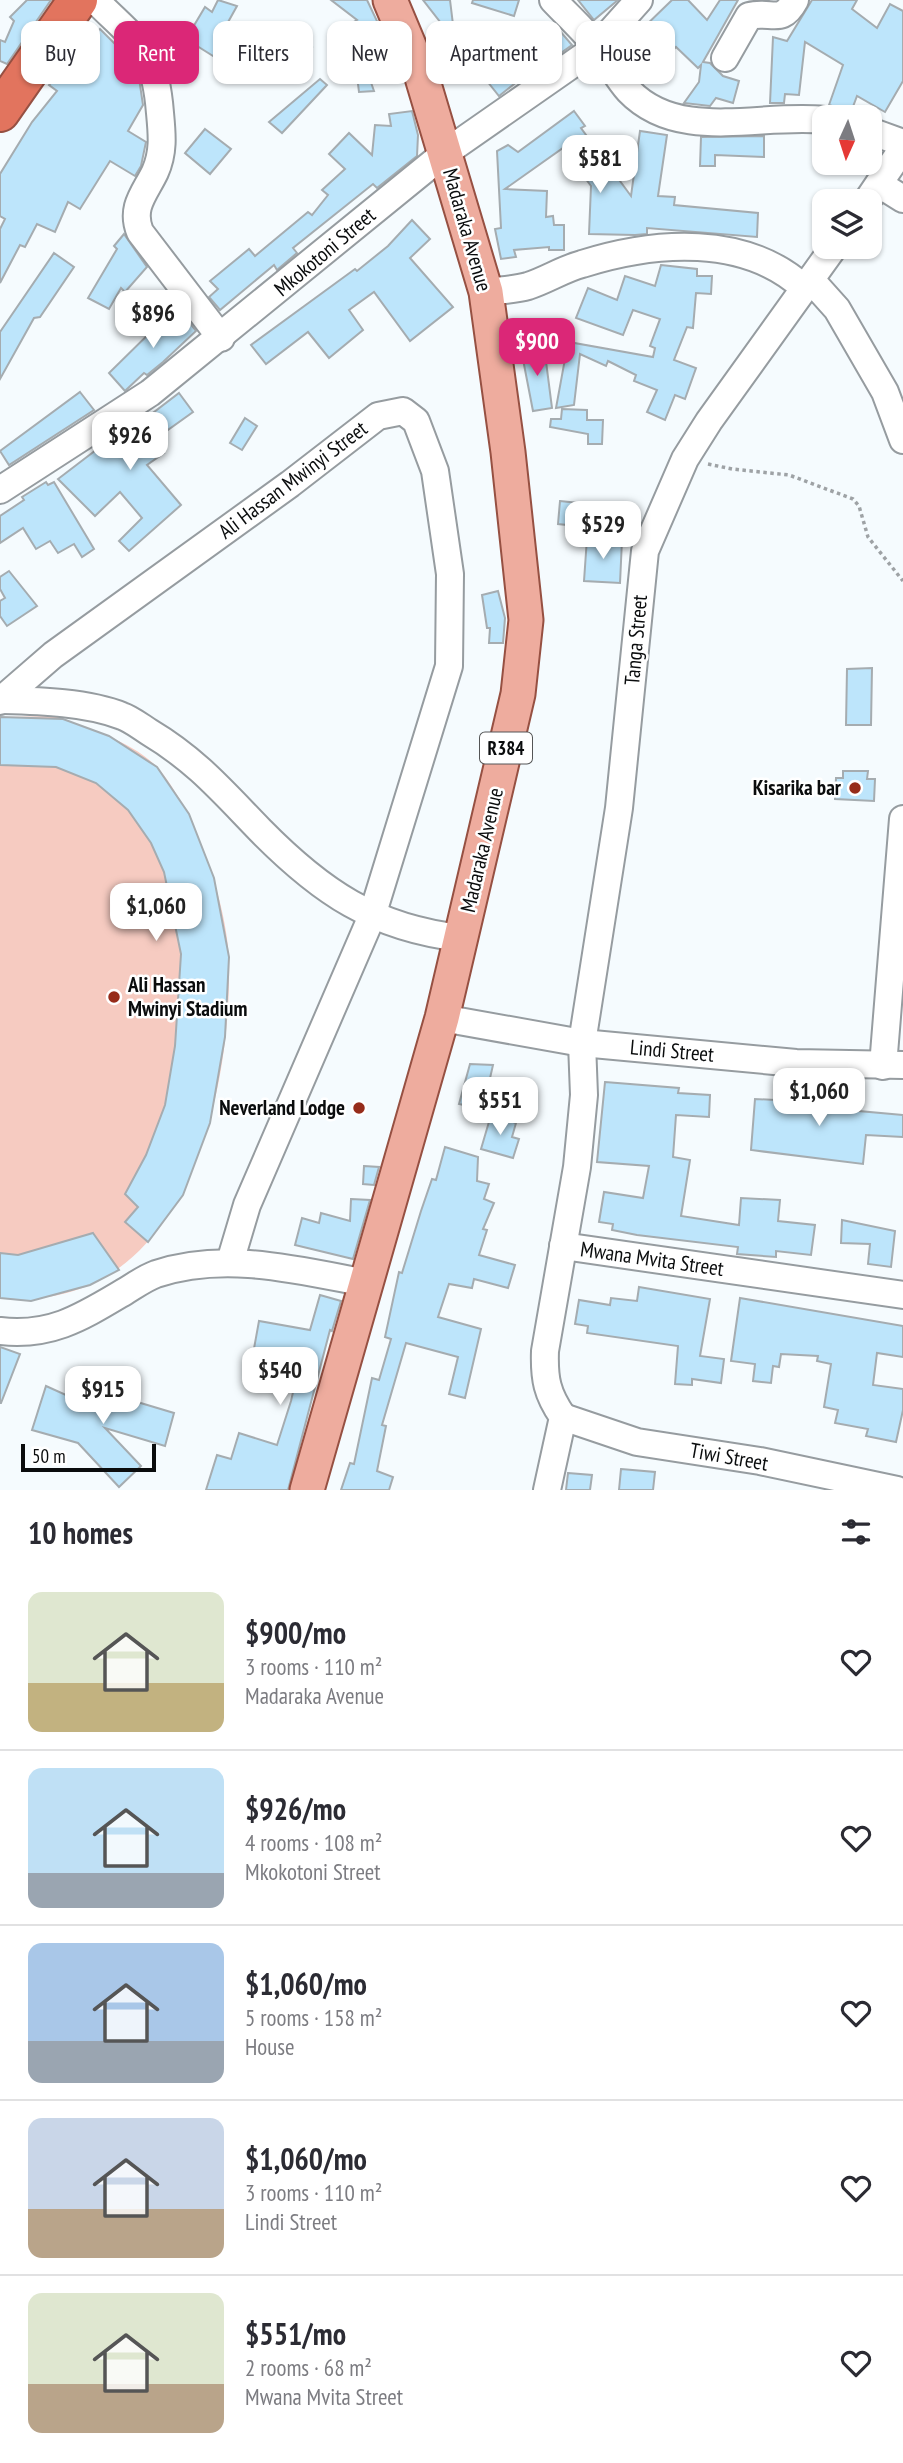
<!DOCTYPE html>
<html lang="en">
<head>
<meta charset="utf-8">
<style>
  body { margin:0; font-family:"PT Sans Narrow",sans-serif; background:#f2f2f3; color:#2b2b33; height:100vh; display:flex; flex-direction:column; font-size:26px; white-space:nowrap }
  * { box-sizing:border-box; margin:0 }
  p { font-size:23px; color:#7c7c81 }
  .icon { flex:none; width:38px; height:38px; fill:none; stroke:currentColor; stroke-width:2; stroke-linecap:round; stroke-linejoin:round }
  .map { position:relative; height:1490px; overflow:hidden }
  .drawer { display:flex; flex-direction:column; background:#fff; flex:1 }
  .drawer>* { flex:none }
  .guide { position:absolute; left:21px; top:21px; width:861px; height:63px; display:flex; gap:14px }
  .needle { width:46px; rotate:183deg }
  .fabs { position:absolute; left:812px; top:105px; display:grid; gap:14px }
  .fabs a { display:grid; place-items:center; width:70px; height:70px; border-radius:14px; background:#fff; box-shadow:0 2px 5px #0004; font-size:35px }
  .scale { position:absolute; left:21px; bottom:18px; width:135px; box-sizing:border-box; padding-left:7px; border:4px solid #0a0c0d; border-top:0; font-size:19px; line-height:24px; white-space:nowrap; color:#0a0c0d; -webkit-text-stroke:5px #fff; paint-order:stroke }
  .price { position:absolute; translate:-50% -60px; padding:0 16px; border-radius:14px; background:#fff; color:#222; font-size:23px; line-height:46px; filter:drop-shadow(0 2px 4px #0008) }
  .price::after { content:''; position:absolute; left:50%; top:42px; width:21px; height:16px; margin-left:-10px; background:inherit; clip-path:polygon(0 0,100% 0,50% 100%) }
  .price.on { background:#db2777; color:#fff }
  ul { padding:0; list-style:none }
  li { display:flex; align-items:center; gap:21px; height:175px; padding:0 28px }
  li+li { border-top:2px solid #e1e1e2 }
  li span { display:grid; place-items:center; flex:none; width:196px; height:140px; border-radius:14px; color:#555 }
  li>.icon { margin-inline-start:auto }
  span .icon { width:84px; height:84px; fill:#fffc; stroke-width:1 }
  li b { font-size:30px }
  h2 { display:flex; justify-content:space-between; align-items:center; height:84px; padding:0 28px; font-size:30px }
  .chip { padding:0 24px; border-radius:14px; background:#fff; box-shadow:0 2px 5px #0004; font-size:24px; line-height:63px }
  .chip.on { background:#db2777; color:#fff }
  .map>svg:first-child { display:block }
  .green { fill:#f6cbc1 }
  .building { fill:#bde5fb; stroke:#a5acb0; stroke-width:2 }
  .lines { fill:none; stroke-linecap:round; stroke-linejoin:round }
  .minor-casing { stroke:#969ca0; stroke-width:30 }
  .major-casing { stroke:#965042; stroke-width:37 }
  .highway-casing { stroke:#965042; stroke-width:42 }
  .path { stroke:#9ea2a5; stroke-width:3.5; stroke-dasharray:3.5 3.5; stroke-linecap:butt }
  .minor { stroke:#fff; stroke-width:26 }
  .major { stroke:#eeac9e; stroke-width:33 }
  .highway { stroke:#e2745e; stroke-width:38 }
  .poi-dot { fill:#962c1a; stroke:#fff; stroke-width:2.5 }
  .labels { text-anchor:middle; stroke-width:5; stroke-linejoin:round; paint-order:stroke }
  .shield { fill:#fff; stroke:#545556; stroke-width:2 }
  .shield-label { font-size:19px; font-weight:bold; fill:#0a0c0d }
  .street-label { font-size:21px; fill:#0a0c0d; stroke:#fff }
  .poi-label { font-size:21px; font-weight:bold; fill:#0a0c0d; stroke:#fff; text-anchor:end }
</style>
</head>
<body>
<div class="map">
<svg width="903" height="1490" viewBox="0 0 903 1490">
  <rect width="100%" height="100%" fill="#f5fbfe"/>
  <path class="green" d="M55,716C87,728 134,742 158,768C195,811 227,903 229,959C232,1101 182,1315 0,1298V717Z"/>
  <g class="building">
    <polygon points="27,0 51,0 7,64 0,61 0,40 5,42 14,21 10,17"/>
    <polygon points="218,0 237,6 222,33 258,54 245,76 186,39 205,7 212,12"/>
    <polygon points="331,0 367,0 386,40 366,51 350,24 357,20"/>
    <polygon points="423,0 450,0 455,41"/>
    <polygon points="473,0 519,0 514,16 472,3"/>
    <polygon points="578,0 618,0 594,20"/>
    <polygon points="672,0 688,0 707,20 720,0 738,0 703,62 710,63 723,76 739,81 733,103 716,98 710,106 684,103 699,82 701,65 698,68 676,47 666,57 659,50 650,62 636,50 645,38 639,32"/>
    <polygon points="812,0 857,0 852,9 877,28 890,4 903,11 903,81 885,112 857,96 851,112 829,105 843,65 805,42 799,95 785,94 784,103 770,103 773,37 787,41"/>
    <polygon points="554,24 572,45 551,60 540,45 516,50"/>
    <polygon points="289,25 312,47 299,61 276,39"/>
    <polygon points="100,29 129,58 139,78 143,105 128,131 146,142 141,166 135,176 110,161 80,209 68,202 55,232 37,224 25,247 20,245 0,283 0,229 5,219 0,216 0,174 32,122 57,91 49,85"/>
    <polygon points="360,51 374,91 359,92 354,52"/>
    <polygon points="512,62 523,77 499,96 487,81"/>
    <polygon points="320,79 327,85 282,133 269,122"/>
    <polygon points="412,111 418,135 417,156 377,188 373,184 293,248 297,253 277,270 274,265 220,310 209,297 218,289 210,281 249,249 255,256 308,212 312,215 328,195 322,190 345,169 329,154 349,133 372,155 375,125 391,126 389,114"/>
    <polygon points="574,111 585,126 581,128 631,196 640,131 667,135 658,196 675,197 674,205 758,213 757,237 647,228 647,234 635,235 589,234 591,186 563,148 505,189 547,191 546,217 553,216 554,225 564,225 564,250 549,250 549,247 514,250 516,257 501,259 495,229 501,228 497,151 508,145 518,152"/>
    <polygon points="205,129 231,149 210,174 185,153"/>
    <polygon points="764,136 764,157 715,155 715,166 700,166 701,137"/>
    <polygon points="412,220 430,239 410,258 453,307 410,341 374,292 349,310 363,330 329,358 308,332 266,364 251,345 355,269 357,271 388,246"/>
    <polygon points="124,234 147,267 125,292 121,288 109,309 88,298 117,249 114,246"/>
    <polygon points="54,253 74,267 40,317 34,318 0,379 0,332"/>
    <polygon points="661,265 697,269 697,276 712,276 711,294 696,293 693,328 687,327 674,360 696,368 685,399 675,395 665,420 647,412 657,390 634,381 636,375 608,361 606,366 580,354 574,405 556,408 567,348 562,345 563,341 653,357 655,348 650,346 660,319 633,310 623,335 576,318 588,288 617,300 625,276 655,286"/>
    <polygon points="181,312 196,331 163,362 147,375 144,373 125,391 109,373 168,315 172,320"/>
    <polygon points="544,346 552,408 533,411 521,349"/>
    <polygon points="80,392 94,410 9,465 0,451"/>
    <polygon points="179,393 193,412 154,440 164,453 147,465 181,505 129,551 119,541 142,518 120,492 95,516 58,479 117,434 120,438"/>
    <polygon points="562,409 587,410 587,420 603,420 602,444 588,444 588,434 550,427 551,419 561,419"/>
    <polygon points="245,418 257,426 242,450 230,443"/>
    <polygon points="46,482 48,485 54,482 94,549 82,557 74,544 58,553 50,541 36,549 23,528 0,543 0,516 24,500 22,497"/>
    <polygon points="560,501 578,503 576,526 558,524"/>
    <polygon points="587,538 622,540 620,583 584,581"/>
    <polygon points="9,571 37,606 7,626 0,616 0,601 5,598 0,589 0,577"/>
    <polygon points="498,591 505,618 503,643 489,643 490,628 487,628 482,595"/>
    <polygon points="872,668 871,725 846,725 847,669"/>
    <polygon points="0,717 63,719 109,736 157,767 189,814 214,878 229,957 225,1037 210,1123 183,1195 148,1242 125,1222 138,1207 125,1194 146,1155 165,1105 175,1046 181,954 164,872 151,843 128,810 96,783 56,767 0,765"/>
    <polygon points="843,771 868,771 867,779 875,779 874,801 835,799 836,778 843,778"/>
    <polygon points="470,1064 493,1065 483,1109 459,1104"/>
    <polygon points="605,1082 679,1088 678,1093 710,1095 709,1117 676,1115 673,1157 690,1160 681,1216 739,1225 741,1198 780,1200 778,1221 815,1225 811,1255 776,1251 776,1257 737,1254 738,1247 637,1235 612,1230 613,1224 599,1222 604,1192 643,1198 649,1166 597,1162"/>
    <polygon points="793,1095 859,1100 859,1111 903,1115 903,1137 866,1135 863,1164 751,1150 755,1099 793,1101"/>
    <polygon points="491,1115 516,1123 512,1137 519,1139 513,1158 481,1149"/>
    <polygon points="445,1147 478,1157 477,1181 489,1184 484,1199 494,1203 483,1229 487,1230 479,1255 515,1265 508,1288 474,1279 472,1288 449,1284 438,1317 481,1329 465,1398 449,1394 458,1357 406,1343 382,1425 386,1426 377,1471 393,1477 389,1490 341,1490 350,1463 354,1464 372,1378 379,1380 391,1339 385,1337 399,1272 402,1273 421,1211 432,1179 436,1180"/>
    <polygon points="364,1166 379,1167 374,1185 363,1184"/>
    <polygon points="351,1199 370,1200 353,1259 295,1245 302,1218 319,1223 321,1213 350,1221"/>
    <polygon points="842,1220 895,1231 891,1267 868,1264 870,1244 841,1243"/>
    <polygon points="93,1233 119,1270 90,1285 31,1301 0,1298 0,1253 18,1255"/>
    <polygon points="639,1287 710,1299 700,1356 724,1359 721,1383 692,1379 692,1385 675,1384 678,1346 587,1333 588,1326 575,1324 579,1300 610,1305 611,1298 637,1301"/>
    <polygon points="320,1295 341,1301 332,1331 330,1330 288,1490 206,1490 217,1455 231,1459 239,1433 277,1445 291,1401 300,1362 253,1354 259,1321 310,1330"/>
    <polygon points="740,1298 903,1326 903,1357 877,1353 873,1385 903,1389 903,1410 896,1442 866,1436 868,1429 835,1423 838,1410 824,1407 831,1364 817,1361 818,1356 781,1354 779,1367 773,1366 771,1383 753,1381 755,1364 731,1361"/>
    <polygon points="0,1347 20,1354 1,1403 0,1403"/>
    <polygon points="46,1386 79,1401 84,1386 174,1413 165,1446 105,1428 141,1466 119,1487 78,1443 32,1430"/>
    <polygon points="621,1469 655,1472 653,1490 619,1490"/>
    <polygon points="568,1473 592,1475 590,1490 566,1490"/>
  </g>
  <g class="lines">
    <g class="minor-casing">
      <g id="minor">
        <path d="M95,0C139,44 155,48 160,113C162,134 164,152 155,172C145,193 130,207 140,232L221,338"/>
        <path d="M553,0C568,16 584,30 597,47C609,61 617,78 629,91C679,143 761,113 824,120"/>
        <path d="M725,58L749,16C772,10 781,26 795,0"/>
        <polyline points="870,131 903,143"/>
        <polyline points="879,184 903,199"/>
        <polyline points="867,201 903,148"/>
        <polyline points="811,280 837,309 885,392 903,440"/>
        <path d="M486,292C499,290 514,290 528,286C547,280 563,269 582,264C655,241 745,234 804,288"/>
        <polyline points="0,490 150,393 445,153 597,47 639,0"/>
        <path d="M1,700C38,701 87,702 122,716C131,719 141,727 149,732C196,760 223,792 260,830C321,892 374,928 461,938"/>
        <polyline points="0,701 53,655 290,484 378,416 403,411 416,421 435,471 450,574 449,666 372,916 247,1205 230,1262"/>
        <polyline points="442,1018 582,1043 796,1063 903,1065"/>
        <polyline points="883,1066 903,819"/>
        <polyline points="563,1246 903,1295"/>
        <path d="M0,1331C51,1337 82,1317 124,1292C134,1286 145,1278 156,1274C225,1251 297,1270 366,1283"/>
        <polyline points="563,1417 637,1442 760,1461 897,1490"/>
        <path d="M547,1490L563,1417C547,1394 544,1379 545,1351L577,1167L584,1095L582,1043L619,808L645,551L685,459L709,421L834,247"/>
      </g>
    </g>
    <g class="major-casing">
      <polyline id="major" points="307,1490 442,1018 518,694 526,620 508,452 486,292 421,74 390,0"/>
    </g>
    <g class="highway-casing">
      <polyline id="highway" points="0,112 78,0"/>
    </g>
    <polyline class="path" points="708,464 732,469 789,475 853,499 859,506 868,537 903,581"/>
    <use href="#minor" class="minor"/>
    <use href="#major" class="major"/>
    <use href="#highway" class="highway"/>
  </g>
  <g class="poi-dot">
    <circle cx="855" cy="788" r="7"/>
    <circle cx="114" cy="997" r="7"/>
    <circle cx="359" cy="1108" r="7"/>
  </g>
  <g class="labels">
    <rect class="shield" x="480" y="732.5" width="52" height="31" rx="5"/>
    <g class="shield-label">
      <text x="506" y="755">R384</text>
    </g>
    <g class="street-label">
      <text transform="translate(467 230) rotate(74)" y="7">Madaraka Avenue</text>
      <text transform="translate(325 252) rotate(-40)" y="7">Mkokotoni Street</text>
      <text transform="translate(293 480) rotate(-37)" y="7">Ali Hassan Mwinyi Street</text>
      <text transform="translate(636 640) rotate(-85)" y="7">Tanga Street</text>
      <text transform="translate(482 850) rotate(-77)" y="7">Madaraka Avenue</text>
      <text transform="translate(672 1051) rotate(5)" y="7">Lindi Street</text>
      <text transform="translate(652 1259) rotate(8)" y="7">Mwana Mvita Street</text>
      <text transform="translate(729 1457) rotate(10)" y="7">Tiwi Street</text>
    </g>
    <g class="poi-label">
      <text x="841" y="795">Kisarika bar</text>
      <text x="128" y="992" text-anchor="start">Ali Hassan<tspan x="128" dy="24">Mwinyi Stadium</tspan></text>
      <text x="345" y="1115">Neverland Lodge</text>
    </g>
  </g>
</svg>
<div class="fabs">
<a><svg class="needle" viewBox="-14 -14 28 28"><path d="M0-13l5 13h-10z" fill="#e53935"/><path d="M0 13l5-13h-10z" fill="#7c7c81"/></svg></a>
<a><svg class="icon" aria-label="layers" viewBox="0 0 24 24"><path d="M12 4l9 5-9 5-9-5zM3 14l9 5 9-5"/></svg></a>
</div>
<div class="scale">50 m</div>
<b class="price" style="left:600px;top:195px">$581</b>
<b class="price" style="left:153px;top:350px">$896</b>
<b class="price on" style="left:537px;top:378px">$900</b>
<b class="price" style="left:130px;top:472px">$926</b>
<b class="price" style="left:603px;top:561px">$529</b>
<b class="price" style="left:156px;top:943px">$1,060</b>
<b class="price" style="left:819px;top:1128px">$1,060</b>
<b class="price" style="left:500px;top:1137px">$551</b>
<b class="price" style="left:280px;top:1407px">$540</b>
<b class="price" style="left:103px;top:1426px">$915</b>
<div class="guide">
<a class="chip">Buy</a>
<a class="chip on">Rent</a>
<a class="chip">Filters</a>
<a class="chip">New</a>
<a class="chip">Apartment</a>
<a class="chip">House</a>
</div>
</div>
<section class="drawer">
<h2>10 homes<svg class="icon" aria-label="filters" viewBox="0 0 24 24"><path d="M4 7h16M4 17h16"/><circle cx="9" cy="7" r="2"/><circle cx="15" cy="17" r="2"/></svg></h2>
<ul>
<li><span style="background:linear-gradient(#dfe7d0 65%,#c2b280 0)"><svg class="icon" aria-label="home" viewBox="0 0 24 24"><path d="M3 11l9-7 9 7M6 9v11h12V9"/></svg></span><div><b>$900/mo</b><p>3 rooms · 110 m²</p><p>Madaraka Avenue</p></div><svg class="icon" aria-label="heart" viewBox="0 0 24 24"><path d="M12 20l-8-8c-3-5 5-10 8-4 3-6 11-1 8 4z"/></svg></li>
<li><span style="background:linear-gradient(#bfe0f5 75%,#9aa5b1 0)"><svg class="icon" aria-label="home" viewBox="0 0 24 24"><path d="M3 11l9-7 9 7M6 9v11h12V9"/></svg></span><div><b>$926/mo</b><p>4 rooms · 108 m²</p><p>Mkokotoni Street</p></div><svg class="icon" aria-label="heart" viewBox="0 0 24 24"><path d="M12 20l-8-8c-3-5 5-10 8-4 3-6 11-1 8 4z"/></svg></li>
<li><span style="background:linear-gradient(#a9c7e8 70%,#9aa5b1 0)"><svg class="icon" aria-label="home" viewBox="0 0 24 24"><path d="M3 11l9-7 9 7M6 9v11h12V9"/></svg></span><div><b>$1,060/mo</b><p>5 rooms · 158 m²</p><p>House</p></div><svg class="icon" aria-label="heart" viewBox="0 0 24 24"><path d="M12 20l-8-8c-3-5 5-10 8-4 3-6 11-1 8 4z"/></svg></li>
<li><span style="background:linear-gradient(#c9d6e8 65%,#b9a48a 0)"><svg class="icon" aria-label="home" viewBox="0 0 24 24"><path d="M3 11l9-7 9 7M6 9v11h12V9"/></svg></span><div><b>$1,060/mo</b><p>3 rooms · 110 m²</p><p>Lindi Street</p></div><svg class="icon" aria-label="heart" viewBox="0 0 24 24"><path d="M12 20l-8-8c-3-5 5-10 8-4 3-6 11-1 8 4z"/></svg></li>
<li><span style="background:linear-gradient(#dfe7d0 65%,#b9a48a 0)"><svg class="icon" aria-label="home" viewBox="0 0 24 24"><path d="M3 11l9-7 9 7M6 9v11h12V9"/></svg></span><div><b>$551/mo</b><p>2 rooms · 68 m²</p><p>Mwana Mvita Street</p></div><svg class="icon" aria-label="heart" viewBox="0 0 24 24"><path d="M12 20l-8-8c-3-5 5-10 8-4 3-6 11-1 8 4z"/></svg></li>
</ul>
</section>
</body>
</html>
